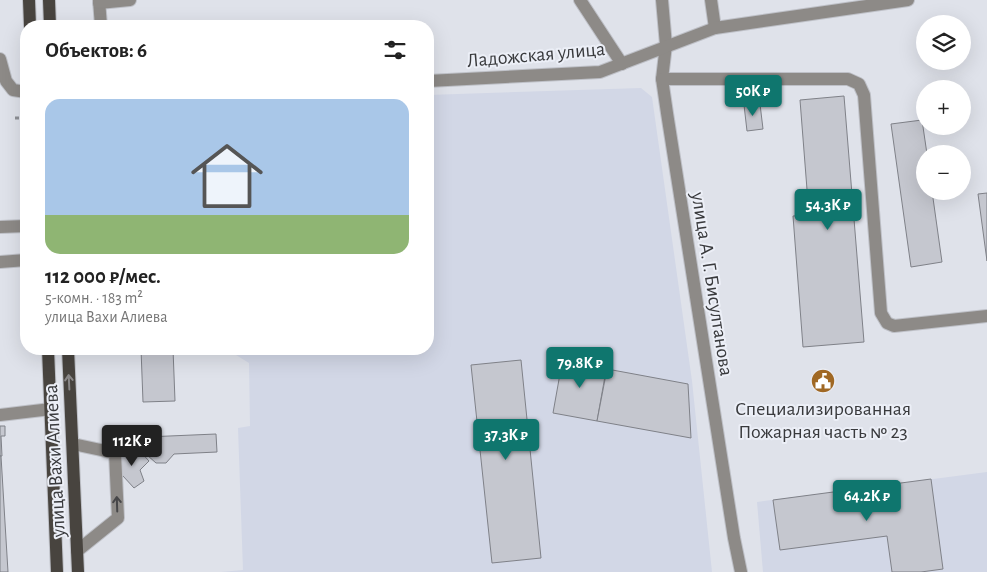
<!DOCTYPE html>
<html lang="ru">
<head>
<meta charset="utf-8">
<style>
  body { margin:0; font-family:"Alegreya Sans",sans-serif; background:#f2f2f2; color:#222; height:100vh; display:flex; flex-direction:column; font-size:19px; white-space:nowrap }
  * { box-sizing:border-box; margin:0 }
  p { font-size:16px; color:#767676 }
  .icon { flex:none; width:28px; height:28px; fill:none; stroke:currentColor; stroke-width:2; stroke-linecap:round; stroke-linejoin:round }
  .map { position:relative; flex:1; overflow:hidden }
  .panel { position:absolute; left:20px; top:20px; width:414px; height:335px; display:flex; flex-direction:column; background:#fff; border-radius:20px; box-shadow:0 5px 20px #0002 }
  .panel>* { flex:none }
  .buttons { position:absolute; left:916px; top:15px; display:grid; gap:10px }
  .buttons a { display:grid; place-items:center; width:55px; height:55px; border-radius:50%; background:#fff; box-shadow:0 5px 20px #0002; font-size:25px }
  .price { position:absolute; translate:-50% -42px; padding:0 11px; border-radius:5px; background:#0f766e; color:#fff; font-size:16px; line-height:32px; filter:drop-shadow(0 1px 2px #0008) }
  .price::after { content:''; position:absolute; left:50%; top:30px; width:15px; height:11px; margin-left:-8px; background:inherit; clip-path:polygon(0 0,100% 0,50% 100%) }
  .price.on { background:#222; color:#fff }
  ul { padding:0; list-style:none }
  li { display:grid; align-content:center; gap:10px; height:265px; padding:0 25px }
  li span { display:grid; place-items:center; height:155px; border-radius:15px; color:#555 }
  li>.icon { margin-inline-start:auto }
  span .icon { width:90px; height:90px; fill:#fffc; stroke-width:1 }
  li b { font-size:21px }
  h2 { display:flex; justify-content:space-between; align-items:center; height:60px; padding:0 25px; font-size:21px }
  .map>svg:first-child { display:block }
  .built { fill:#d2d7e6 }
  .building { fill:#c5c7cf; stroke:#7f8188 }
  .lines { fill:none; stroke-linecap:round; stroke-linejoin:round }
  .minor-casing { stroke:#bec0c7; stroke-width:14 }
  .major-casing { stroke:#bec0c7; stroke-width:14 }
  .path { stroke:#8e9096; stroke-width:3; stroke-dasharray:4 2.5; stroke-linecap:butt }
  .minor { stroke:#8d8a87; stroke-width:12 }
  .major { stroke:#48443f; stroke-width:12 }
  .oneway { stroke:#8a8889 }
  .oneway2 { stroke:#464648 }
  .labels { text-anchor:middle; stroke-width:4; stroke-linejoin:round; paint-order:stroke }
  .street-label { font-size:20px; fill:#393a3d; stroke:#eceff7 }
  .poi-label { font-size:20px; fill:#393a3d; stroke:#eceff7 }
</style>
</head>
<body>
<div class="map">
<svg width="987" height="572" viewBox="0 0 987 572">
  <rect width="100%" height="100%" fill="#dfe2ea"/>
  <g class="built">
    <polygon points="641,88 652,97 692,381 712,572 221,572 243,570 238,428 250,426 249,363 236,355 236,349 428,349 428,95"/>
    <polygon points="987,472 987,572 763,572 757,502"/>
  </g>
  <g class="building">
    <polygon points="844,96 864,342 803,347 793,216 809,215 800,100"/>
    <polygon points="760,104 763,129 747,131 744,105"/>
    <polygon points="922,120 927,154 925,154 925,191 932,191 942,262 911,267 891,124"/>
    <polygon points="987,193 987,261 978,194"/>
    <polygon points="141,349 173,349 175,401 143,402"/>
    <polygon points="563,357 607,365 597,421 553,413"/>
    <polygon points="521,360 541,558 492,563 471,365"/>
    <polygon points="607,369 688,384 691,438 597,421"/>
    <polygon points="0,426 5,426 5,436 1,436 2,456 0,456"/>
    <polygon points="216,434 217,452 174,454 166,463 156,463 147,455 146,437"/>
    <polygon points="137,448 149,461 140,470 144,481 134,488 112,464 121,455 128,456"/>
    <polygon points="0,456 1,456 8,572 0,572"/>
    <polygon points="931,479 943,569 921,572 892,572 887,536 780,550 773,500"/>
  </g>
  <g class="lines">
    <g class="minor-casing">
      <g id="minor">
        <polyline points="99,0 101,26"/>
        <polyline points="580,0 622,64"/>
        <polyline points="662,0 666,45 662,79 667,113 734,538 741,572"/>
        <polyline points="711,0 715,28"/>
        <polyline points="99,3 130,0"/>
        <polyline points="0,59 6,81 13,90 26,92"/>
        <polyline points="662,79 848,79 859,84 864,95 881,313 887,323 894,326 987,316"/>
        <polyline points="428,81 600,72 715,28 908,0"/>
        <polyline points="0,227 26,226"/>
        <polyline points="0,262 26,260"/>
        <polyline points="0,415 51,409"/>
        <polyline points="73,444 115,453 118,518 77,551"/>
      </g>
    </g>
    <g class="major-casing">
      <g id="major">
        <polyline points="29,0 30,26"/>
        <polyline points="49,0 50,26"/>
        <polyline points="48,349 57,572"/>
        <polyline points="68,349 78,572"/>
      </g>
    </g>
    <polyline class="path" points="15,118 26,118"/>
    <use href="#minor" class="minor"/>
    <use href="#major" class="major"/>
  </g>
  <defs><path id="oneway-shaft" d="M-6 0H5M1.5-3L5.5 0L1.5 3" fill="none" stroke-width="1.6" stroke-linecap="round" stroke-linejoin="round" transform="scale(1.25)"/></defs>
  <use class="oneway" href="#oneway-shaft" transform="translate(69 382) rotate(-93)"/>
  <use class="oneway2" href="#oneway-shaft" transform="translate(117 504) rotate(-92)"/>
  <defs>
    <g id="civic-disc" transform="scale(1.25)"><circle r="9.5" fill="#a06824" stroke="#eceff7"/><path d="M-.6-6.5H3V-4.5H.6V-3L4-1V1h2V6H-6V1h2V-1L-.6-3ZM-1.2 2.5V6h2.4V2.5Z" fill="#fff"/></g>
  </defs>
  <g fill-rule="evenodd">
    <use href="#civic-disc" x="823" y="381"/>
  </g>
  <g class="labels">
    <g class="street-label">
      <text transform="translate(536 54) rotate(-5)" y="7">Ладожская улица</text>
      <text transform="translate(713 284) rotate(81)" y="7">улица А. Г. Бисултанова</text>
      <text transform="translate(54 461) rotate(-93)" y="7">улица Вахи Алиева</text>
    </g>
    <g class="poi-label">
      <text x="823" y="415">Специализированная<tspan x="823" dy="23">Пожарная часть № 23</tspan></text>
    </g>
  </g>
</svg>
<div class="buttons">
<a><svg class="icon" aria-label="layers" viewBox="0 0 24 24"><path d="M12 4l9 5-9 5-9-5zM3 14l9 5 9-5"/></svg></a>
<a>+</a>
<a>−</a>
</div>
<b class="price" style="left:753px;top:117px">50K ₽</b>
<b class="price" style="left:828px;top:231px">54.3K ₽</b>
<b class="price" style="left:580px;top:389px">79.8K ₽</b>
<b class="price" style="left:506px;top:461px">37.3K ₽</b>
<b class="price on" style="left:132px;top:467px">112K ₽</b>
<b class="price" style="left:867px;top:522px">64.2K ₽</b>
<section class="panel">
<h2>Объектов: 6<svg class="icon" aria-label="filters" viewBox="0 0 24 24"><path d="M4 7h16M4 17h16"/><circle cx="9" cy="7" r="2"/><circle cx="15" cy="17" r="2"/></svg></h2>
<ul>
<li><span style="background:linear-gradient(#a9c7e8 75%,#8fb573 0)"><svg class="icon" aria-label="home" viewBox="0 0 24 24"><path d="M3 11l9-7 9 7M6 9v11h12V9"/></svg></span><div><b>112 000 ₽/мес.</b><p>5-комн. · 183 m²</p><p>улица Вахи Алиева</p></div></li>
</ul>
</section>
</div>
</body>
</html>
